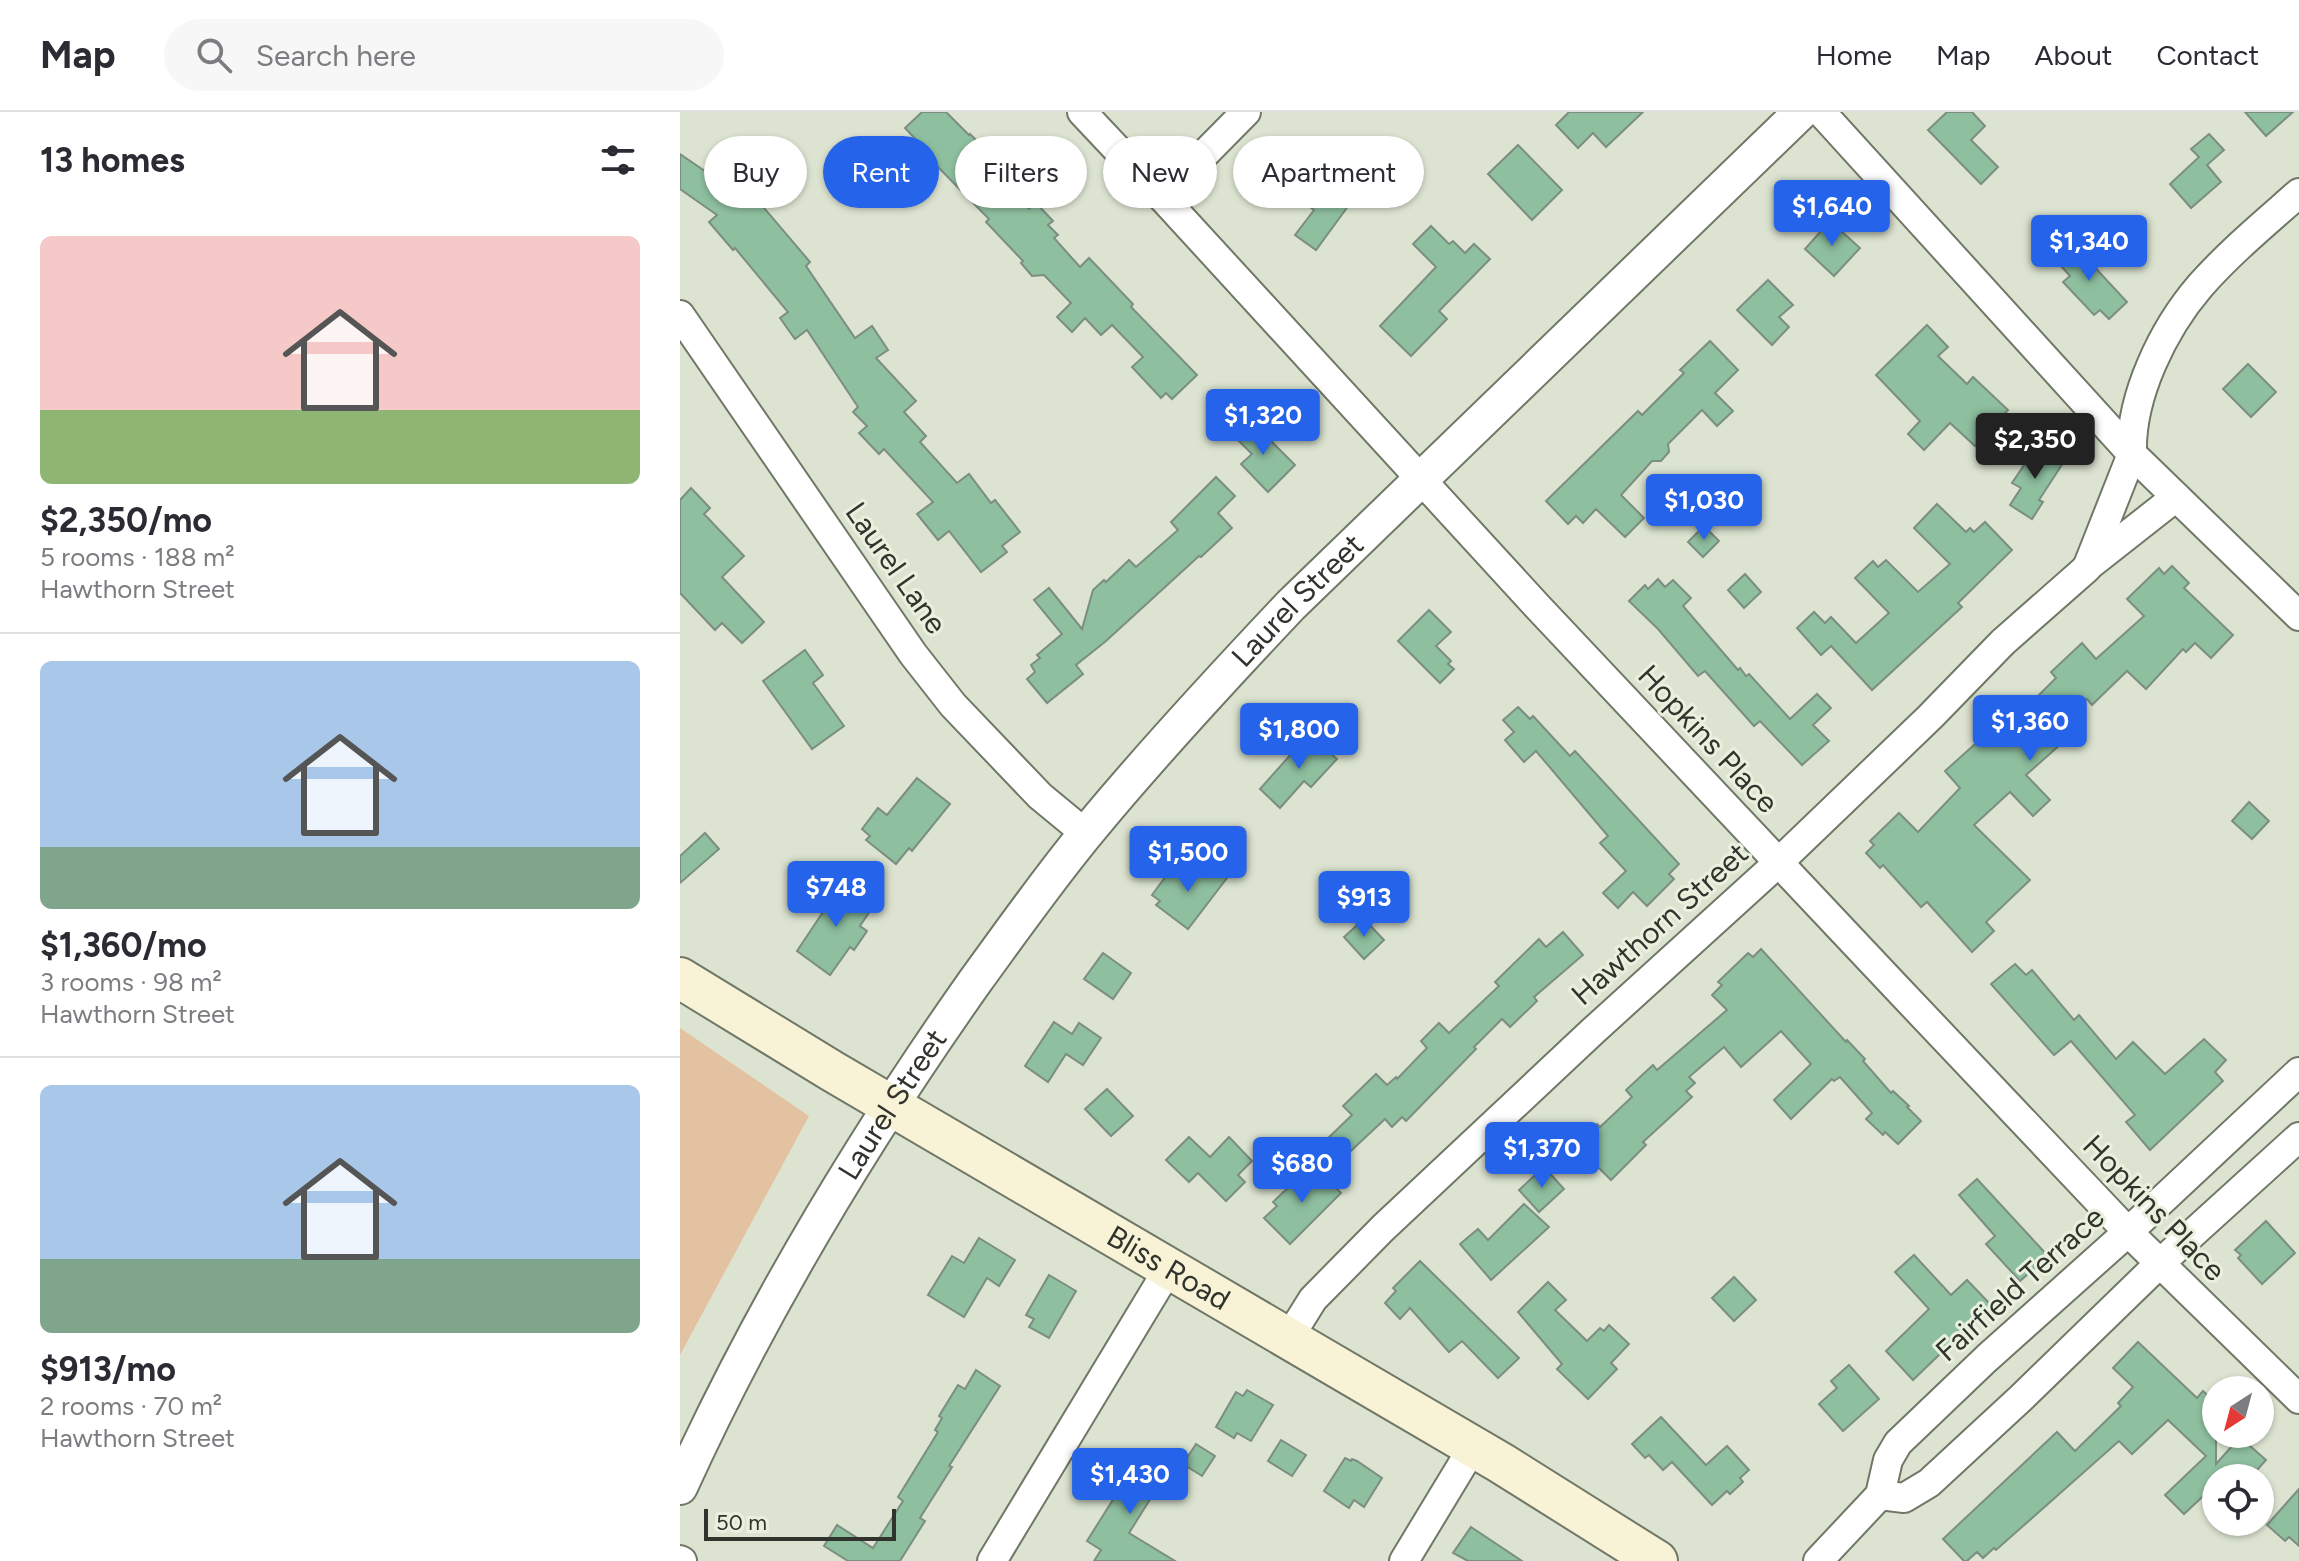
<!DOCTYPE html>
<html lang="en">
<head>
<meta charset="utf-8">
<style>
  body { margin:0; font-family:Figtree,sans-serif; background:#f7f7f7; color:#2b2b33; height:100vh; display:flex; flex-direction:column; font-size:30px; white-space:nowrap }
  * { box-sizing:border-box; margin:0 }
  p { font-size:26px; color:#7c7c81 }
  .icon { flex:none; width:44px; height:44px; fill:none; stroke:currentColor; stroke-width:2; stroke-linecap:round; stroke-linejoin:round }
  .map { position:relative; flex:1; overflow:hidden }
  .sheet { display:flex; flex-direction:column; background:#fff; width:680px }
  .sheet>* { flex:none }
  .top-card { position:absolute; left:24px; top:24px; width:760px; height:72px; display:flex; gap:16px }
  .needle { width:52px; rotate:216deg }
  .buttons { position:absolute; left:1522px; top:1264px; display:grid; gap:16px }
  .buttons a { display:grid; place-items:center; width:72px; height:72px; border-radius:50%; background:#fff; box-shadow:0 2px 6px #0004; font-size:40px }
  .scale { position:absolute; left:24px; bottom:20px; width:192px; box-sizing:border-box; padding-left:8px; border:4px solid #31342d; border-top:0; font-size:22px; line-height:28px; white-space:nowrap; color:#31342d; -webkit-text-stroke:6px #e9f1de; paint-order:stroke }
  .price { position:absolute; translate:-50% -68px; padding:0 18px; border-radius:8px; background:#2563eb; color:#fff; font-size:26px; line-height:52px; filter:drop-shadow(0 2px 4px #0008) }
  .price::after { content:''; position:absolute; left:50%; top:48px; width:24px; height:18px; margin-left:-12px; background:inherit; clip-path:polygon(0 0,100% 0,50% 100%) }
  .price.active { background:#222; color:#fff }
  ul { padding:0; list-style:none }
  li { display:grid; align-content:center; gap:16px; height:424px; padding:0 40px }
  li+li { border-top:2px solid #e1e1e2 }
  li span { display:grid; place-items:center; height:248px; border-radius:12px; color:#555 }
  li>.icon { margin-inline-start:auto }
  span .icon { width:144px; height:144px; fill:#fffc; stroke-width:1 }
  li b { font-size:34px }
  h2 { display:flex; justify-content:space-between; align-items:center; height:96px; padding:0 40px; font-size:34px }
  .tag { padding:0 28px; border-radius:36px; background:#fff; box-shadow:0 2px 6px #0004; font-size:28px; line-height:72px }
  .tag.active { background:#2563eb; color:#fff }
  header { display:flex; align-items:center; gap:48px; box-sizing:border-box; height:112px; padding:0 40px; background:#fff; border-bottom:2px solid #e1e1e2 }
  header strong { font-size:38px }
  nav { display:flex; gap:44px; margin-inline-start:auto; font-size:28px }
  .search { width:560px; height:72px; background:#f7f7f7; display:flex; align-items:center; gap:20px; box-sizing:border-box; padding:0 28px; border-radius:44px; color:#7c7c81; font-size:30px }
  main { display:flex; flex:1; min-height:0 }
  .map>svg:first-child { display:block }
  .green { fill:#e3c2a1 }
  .building { fill:#8ebf9f; stroke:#7c8d82; stroke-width:2 }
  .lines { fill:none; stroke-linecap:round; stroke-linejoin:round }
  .minor-casing { stroke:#707766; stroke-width:32 }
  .tertiary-casing { stroke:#707766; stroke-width:38 }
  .secondary-casing { stroke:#707766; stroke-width:44 }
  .minor { stroke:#fff; stroke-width:28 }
  .tertiary { stroke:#fff; stroke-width:34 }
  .secondary { stroke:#f8f2d7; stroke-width:40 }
  .labels { text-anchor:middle; stroke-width:6; stroke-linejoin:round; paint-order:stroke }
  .street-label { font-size:30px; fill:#31342d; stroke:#e9f1de }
</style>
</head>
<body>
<header>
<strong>Map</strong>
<div class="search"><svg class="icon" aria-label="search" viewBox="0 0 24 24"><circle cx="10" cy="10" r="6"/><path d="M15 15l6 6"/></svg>Search here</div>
<nav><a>Home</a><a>Map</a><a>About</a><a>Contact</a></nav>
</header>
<main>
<section class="sheet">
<h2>13 homes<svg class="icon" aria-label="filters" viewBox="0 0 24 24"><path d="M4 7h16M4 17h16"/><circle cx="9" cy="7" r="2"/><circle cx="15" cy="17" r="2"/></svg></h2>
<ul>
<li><span style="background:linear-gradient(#f6c9c9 70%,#8fb573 0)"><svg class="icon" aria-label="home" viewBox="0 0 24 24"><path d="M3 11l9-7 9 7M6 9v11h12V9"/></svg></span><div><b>$2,350/mo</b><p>5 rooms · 188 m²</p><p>Hawthorn Street</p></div></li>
<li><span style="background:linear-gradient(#a9c7e8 75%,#7fa58c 0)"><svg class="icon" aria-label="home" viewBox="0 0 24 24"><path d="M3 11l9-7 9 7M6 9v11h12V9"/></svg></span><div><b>$1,360/mo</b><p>3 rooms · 98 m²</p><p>Hawthorn Street</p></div></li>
<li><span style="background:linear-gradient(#a9c7e8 70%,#7fa58c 0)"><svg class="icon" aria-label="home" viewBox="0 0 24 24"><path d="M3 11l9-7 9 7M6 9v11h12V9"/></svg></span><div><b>$913/mo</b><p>2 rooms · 70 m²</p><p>Hawthorn Street</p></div></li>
</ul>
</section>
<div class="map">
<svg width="1619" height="1449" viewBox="0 0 1619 1449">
  <rect width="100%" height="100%" fill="#dce4d1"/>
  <polygon class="green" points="0,916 129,1004 0,1243"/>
  <g class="building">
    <polygon points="242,0 266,0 289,23 290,22 314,46 306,54 349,97 356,91 373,109 368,113 378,123 374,126 400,155 409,146 453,192 451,195 517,263 492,287 486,281 481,286 452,255 463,245 432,213 421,223 405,206 392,220 377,205 391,191 364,163 352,164 341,151 343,149 306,110 309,107 255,52 257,50 225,16"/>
    <polygon points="889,0 963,0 926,35 913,21 898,36 876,13"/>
    <polygon points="1267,0 1292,0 1305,14 1291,28 1318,55 1301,72 1248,18"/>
    <polygon points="1565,0 1613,0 1586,24"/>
    <polygon points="1529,22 1544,38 1527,53 1541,70 1511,96 1490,72 1519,45 1511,37"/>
    <polygon points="637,30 674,58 664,72 677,82 636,138 615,123 634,98 614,84 635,55 624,47"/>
    <polygon points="838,33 882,78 852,108 808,62"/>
    <polygon points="0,42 60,83 68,77 130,150 126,154 175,226 192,214 208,238 196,246 236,289 224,300 246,324 240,330 277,371 289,362 311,391 315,388 340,420 322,434 327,440 301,460 269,419 258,428 237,402 253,390 204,337 199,342 179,321 187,314 173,300 178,295 127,218 115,227 100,206 108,200 55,136 53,138 29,110 37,103 0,77"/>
    <polygon points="1150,109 1180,136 1154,164 1125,137"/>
    <polygon points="751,114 769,132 773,129 785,141 794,132 810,147 759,199 767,207 731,244 700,214 756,155 733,132"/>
    <polygon points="1389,130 1406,148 1407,147 1447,190 1429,207 1420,198 1414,203 1383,170 1390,164 1373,145"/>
    <polygon points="1088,168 1113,193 1099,205 1109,215 1092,233 1057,198"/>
    <polygon points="1247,213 1268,235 1258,244 1287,272 1293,265 1328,298 1295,334 1270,311 1244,338 1228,322 1240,309 1196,263"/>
    <polygon points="1030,229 1058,258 1035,281 1053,299 1037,314 1022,298 988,332 989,340 981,349 972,349 941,383 964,406 945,425 916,397 903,411 896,404 888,412 866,389 958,299 962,303 1004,261 1000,258"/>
    <polygon points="1568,252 1596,280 1571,305 1543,277"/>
    <polygon points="570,308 615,353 588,380 561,352 572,342 554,324"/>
    <polygon points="1357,334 1383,351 1359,388 1363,390 1352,407 1330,393 1341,376 1332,371"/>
    <polygon points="536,365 555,384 538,401 552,416 521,445 519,444 426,529 396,553 403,562 367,591 347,567 355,560 351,553 360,546 357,543 382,522 354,488 369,476 402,517 413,478 424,468 426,470 449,448 456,455 498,418 491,410"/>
    <polygon points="11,376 30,396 24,402 64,444 42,465 84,510 62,531 42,511 35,518 0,481 0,388"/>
    <polygon points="1257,392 1286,420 1290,416 1294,420 1305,410 1332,438 1278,491 1282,495 1192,578 1151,534 1141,543 1117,516 1134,500 1145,511 1151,505 1176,531 1209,501 1175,466 1193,449 1198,455 1206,448 1238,480 1270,452 1234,416"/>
    <polygon points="1024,414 1039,429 1023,445 1008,430"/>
    <polygon points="1492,454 1509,471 1504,476 1553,523 1531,546 1515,531 1506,540 1503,537 1466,577 1447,559 1412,593 1407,587 1370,620 1381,632 1346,663 1370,688 1353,704 1330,680 1294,713 1350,768 1306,810 1314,819 1292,840 1247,790 1241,795 1203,753 1200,756 1186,741 1194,733 1190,729 1219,701 1238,720 1280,676 1265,659 1313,616 1334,594 1341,601 1376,566 1371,560 1402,531 1416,547 1464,504 1447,487 1479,456 1484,462"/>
    <polygon points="1065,462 1081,480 1064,496 1048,478"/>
    <polygon points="978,467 985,475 993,468 1011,486 1003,494 1058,558 1060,556 1066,564 1069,562 1110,607 1137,582 1151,596 1133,613 1149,629 1122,653 1080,609 1074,614 1025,559 1018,564 978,517 949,489 965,473 968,477"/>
    <polygon points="749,498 771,520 756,534 771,549 768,552 774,557 760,571 718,529"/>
    <polygon points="125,538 143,563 133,571 164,614 132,637 83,569"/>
    <polygon points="838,595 850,607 853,604 890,644 895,639 999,752 989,762 994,767 967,794 953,780 938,796 923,781 946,759 920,731 928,724 856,639 844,650 825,628 834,620 823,608"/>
    <polygon points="629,622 657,647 631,675 624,669 600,696 580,677"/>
    <polygon points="237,666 270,692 232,739 229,736 216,752 186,728 190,724 182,717 198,696 207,703"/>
    <polygon points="1569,690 1589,709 1572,727 1552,709"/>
    <polygon points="25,721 39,737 0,771 0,744"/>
    <polygon points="526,750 547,766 508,817 476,793 480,789 472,783 492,756 511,770"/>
    <polygon points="157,771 192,796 180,814 187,819 174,838 170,835 150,863 117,839 143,800 139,797"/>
    <polygon points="684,807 704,828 684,847 664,825"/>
    <polygon points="883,820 903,843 854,885 857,889 830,915 822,907 794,935 796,937 726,1009 722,1005 712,1015 705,1007 660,1049 643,1031 672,1003 663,994 696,962 707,973 716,965 717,967 747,936 741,929 759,911 769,921 819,874 815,870 859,827 866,835"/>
    <polygon points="1081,837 1166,930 1167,928 1185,947 1183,949 1211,981 1213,979 1229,994 1227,995 1241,1009 1218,1032 1205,1020 1203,1023 1186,1007 1192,1001 1160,965 1154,969 1152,967 1111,1007 1094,988 1131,952 1101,919 1061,955 1044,935 1009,965 1015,971 1006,979 1012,985 963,1030 966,1033 931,1068 893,1030 908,1015 911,1017 917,1012 920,1015 952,985 946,978 973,953 977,958 1047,898 1032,883 1042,873 1038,870 1068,841 1073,845"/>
    <polygon points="423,841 451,861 433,887 404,867"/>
    <polygon points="1335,852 1346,863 1352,858 1394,908 1399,903 1436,947 1453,930 1485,962 1524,927 1546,948 1535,960 1543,969 1470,1038 1446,1010 1455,1003 1391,929 1374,943 1311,872"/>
    <polygon points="374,910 392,922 399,911 421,926 403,953 386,942 368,970 345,954"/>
    <polygon points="427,977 453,1004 431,1024 405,997"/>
    <polygon points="509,1025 530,1045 549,1025 572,1049 558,1063 565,1070 546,1089 518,1061 509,1070 486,1048"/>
    <polygon points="864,1055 884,1077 859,1100 839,1078"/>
    <polygon points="638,1057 661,1081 610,1132 584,1106 597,1094 593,1090 616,1068 621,1073"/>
    <polygon points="1297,1067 1368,1144 1340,1169 1306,1132 1315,1124 1279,1083"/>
    <polygon points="844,1092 869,1115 811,1168 780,1132 798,1117 808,1128"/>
    <polygon points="1586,1109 1615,1141 1582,1172 1558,1146 1561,1143 1555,1138"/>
    <polygon points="299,1126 335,1148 319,1174 307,1166 284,1205 248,1183 272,1144 284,1151"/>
    <polygon points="1234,1143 1271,1183 1287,1168 1311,1193 1233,1268 1206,1239 1249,1197 1215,1160"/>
    <polygon points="740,1149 839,1246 818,1266 782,1229 769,1240 730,1196 720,1207 705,1191 716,1179 713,1176"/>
    <polygon points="369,1163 396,1179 369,1226 349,1215 354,1207 346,1203"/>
    <polygon points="1054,1165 1076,1188 1054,1209 1032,1186"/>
    <polygon points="868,1170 886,1188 875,1198 907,1229 920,1216 924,1219 929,1213 949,1232 931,1251 937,1257 908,1287 877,1257 882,1252 838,1200"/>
    <polygon points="1458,1230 1517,1286 1523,1279 1536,1291 1536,1352 1560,1325 1586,1348 1570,1366 1536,1366 1536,1372 1504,1402 1485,1383 1526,1344 1488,1308 1452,1342 1439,1329 1316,1438 1314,1436 1303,1446 1297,1440 1287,1449 1284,1449 1263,1427 1377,1320 1395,1339 1441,1294 1438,1291 1453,1275 1433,1256"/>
    <polygon points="1169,1253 1199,1287 1163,1319 1139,1292 1157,1276 1151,1269"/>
    <polygon points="296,1258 320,1274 269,1354 272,1355 240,1406 245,1409 220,1449 168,1449 144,1434 157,1413 193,1436 223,1389 218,1385 258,1320 255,1318 262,1306 259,1304 278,1273 285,1277"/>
    <polygon points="567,1278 593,1293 571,1329 557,1321 554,1326 536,1315 556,1280 563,1284"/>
    <polygon points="981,1305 1026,1353 1047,1334 1069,1358 1060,1366 1063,1370 1050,1382 1047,1379 1032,1393 992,1350 983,1358 969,1343 965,1346 952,1332"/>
    <polygon points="601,1328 626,1343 612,1364 588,1349"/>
    <polygon points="516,1332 535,1344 522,1364 503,1352"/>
    <polygon points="463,1340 489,1357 449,1421 495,1449 414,1449 421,1438 407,1429"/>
    <polygon points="665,1346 671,1349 672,1347 677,1349 702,1366 684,1395 674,1388 669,1396 644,1379"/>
    <polygon points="1619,1377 1619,1434 1609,1425 1605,1429 1587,1413"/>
    <polygon points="791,1415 842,1449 788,1449 773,1441"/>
  </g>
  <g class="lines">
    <g class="minor-casing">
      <g id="minor">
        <polyline points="402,0 482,85 857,494 1215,874 1448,1120 1619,1287"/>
        <polyline points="1141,0 1452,342 1619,504"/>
        <polyline points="482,85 566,0"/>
        <polyline points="0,203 233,542 273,593 360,684 406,722"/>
        <polyline points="1407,455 1496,385"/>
        <path d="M608,1227L633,1187L703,1116L913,919L1098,751L1250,605L1323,530L1407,456L1452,342C1450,285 1483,217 1520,174C1550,140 1585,111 1619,81"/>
        <polyline points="1200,1383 1224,1386 1249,1371 1341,1286 1479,1152 1619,1025"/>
        <polyline points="0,1448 2,1449"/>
        <polyline points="312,1449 489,1156"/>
        <polyline points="724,1449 793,1335"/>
        <polyline points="1138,1449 1200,1383 1208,1348 1218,1331 1307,1246 1448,1120 1619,960"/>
      </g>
    </g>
    <g class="tertiary-casing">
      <g id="tertiary">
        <path id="s1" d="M0,1375C81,1197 183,1028 296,868C334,816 371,763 413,713C476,637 543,565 611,493L1121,0"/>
      </g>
    </g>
    <g class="secondary-casing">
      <g id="secondary">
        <path id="s2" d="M0,866L152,959L821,1351L977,1449"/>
      </g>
    </g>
    <use href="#minor" class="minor"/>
    <use href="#tertiary" class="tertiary"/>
    <use href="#secondary" class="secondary"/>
  </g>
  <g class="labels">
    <g class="street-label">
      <text transform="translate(216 456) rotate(55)" y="10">Laurel Lane</text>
      <text dy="10" stroke="none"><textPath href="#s1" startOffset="1086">Laurel Street</textPath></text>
      <text transform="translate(1028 627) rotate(47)" y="10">Hopkins Place</text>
      <text transform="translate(980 812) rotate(-42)" y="10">Hawthorn Street</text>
      <text dy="10" stroke="none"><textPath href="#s1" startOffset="438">Laurel Street</textPath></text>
      <text transform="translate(1474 1096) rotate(46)" y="10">Hopkins Place</text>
      <text dy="10" stroke="none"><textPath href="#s2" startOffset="568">Bliss Road</textPath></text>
      <text transform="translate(1340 1172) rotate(-42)" y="10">Fairfield Terrace</text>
    </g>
  </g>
</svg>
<div class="buttons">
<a><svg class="needle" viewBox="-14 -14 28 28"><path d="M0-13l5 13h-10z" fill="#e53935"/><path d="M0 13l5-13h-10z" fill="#7c7c81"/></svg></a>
<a><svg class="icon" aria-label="locate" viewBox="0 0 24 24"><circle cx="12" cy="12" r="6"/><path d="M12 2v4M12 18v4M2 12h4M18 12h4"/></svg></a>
</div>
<div class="scale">50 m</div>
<b class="price" style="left:1152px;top:136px">$1,640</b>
<b class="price" style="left:1409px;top:171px">$1,340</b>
<b class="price" style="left:583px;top:345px">$1,320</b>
<b class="price active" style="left:1355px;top:369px">$2,350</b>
<b class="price" style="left:1024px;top:430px">$1,030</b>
<b class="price" style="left:1350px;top:651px">$1,360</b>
<b class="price" style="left:619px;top:659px">$1,800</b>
<b class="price" style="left:508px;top:782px">$1,500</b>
<b class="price" style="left:156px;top:817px">$748</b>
<b class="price" style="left:684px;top:827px">$913</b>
<b class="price" style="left:862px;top:1078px">$1,370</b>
<b class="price" style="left:622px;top:1093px">$680</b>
<b class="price" style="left:450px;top:1404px">$1,430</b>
<div class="top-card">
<a class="tag">Buy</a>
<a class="tag active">Rent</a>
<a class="tag">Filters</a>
<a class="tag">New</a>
<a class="tag">Apartment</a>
</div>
</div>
</main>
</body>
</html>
